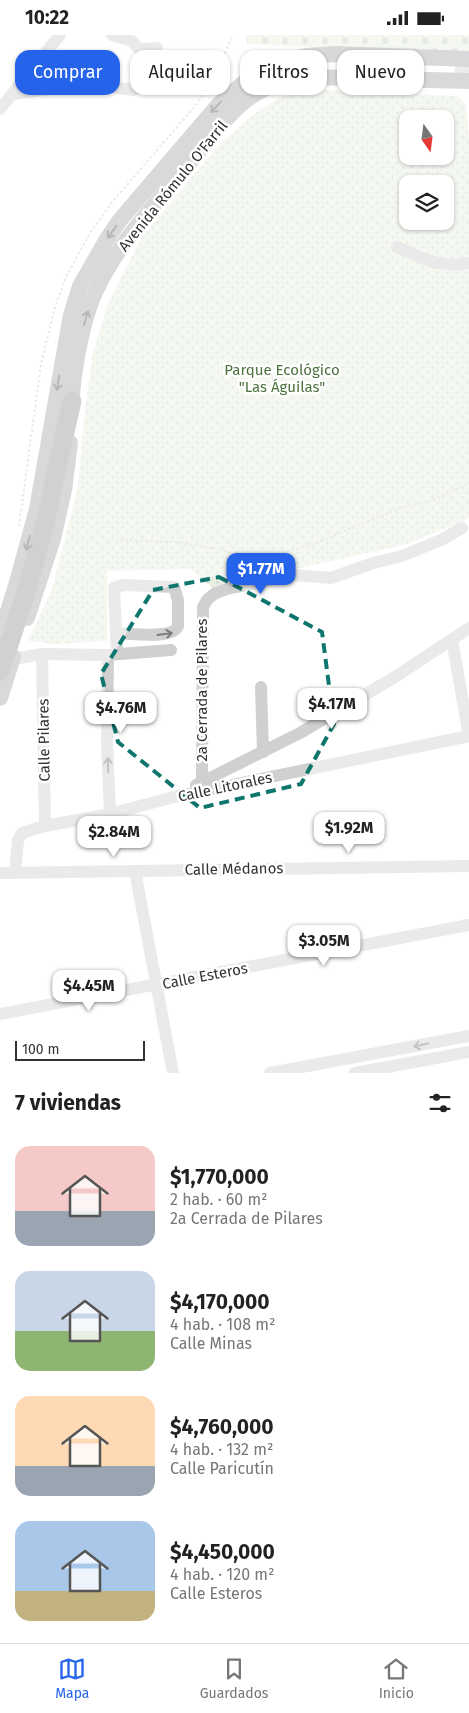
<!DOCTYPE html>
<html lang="es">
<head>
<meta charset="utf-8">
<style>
  body { margin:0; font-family:"Fira Sans",sans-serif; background:#f6f6f6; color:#222; height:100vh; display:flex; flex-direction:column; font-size:19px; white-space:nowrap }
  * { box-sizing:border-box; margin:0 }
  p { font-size:16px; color:#767676 }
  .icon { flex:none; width:28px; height:28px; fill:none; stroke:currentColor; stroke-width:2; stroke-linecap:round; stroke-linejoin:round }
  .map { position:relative; height:1038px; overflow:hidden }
  .drawer { display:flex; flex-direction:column; background:#fff; flex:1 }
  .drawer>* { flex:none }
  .banner { position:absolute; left:15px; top:15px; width:440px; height:45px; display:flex; gap:10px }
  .needle { width:32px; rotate:166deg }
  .fabs { position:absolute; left:399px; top:75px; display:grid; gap:10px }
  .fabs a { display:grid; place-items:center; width:55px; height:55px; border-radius:10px; background:#fff; box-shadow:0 1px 4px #0004; font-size:25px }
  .scale { position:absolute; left:15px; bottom:12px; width:130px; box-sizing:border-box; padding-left:5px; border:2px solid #333; border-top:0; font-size:14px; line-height:18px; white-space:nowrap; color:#333; -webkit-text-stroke:4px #fff; paint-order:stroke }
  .price { position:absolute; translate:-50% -42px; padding:0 11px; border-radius:10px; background:#fff; color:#222; font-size:16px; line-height:32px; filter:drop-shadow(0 1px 2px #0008) }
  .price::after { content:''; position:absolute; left:50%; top:30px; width:15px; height:11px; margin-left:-8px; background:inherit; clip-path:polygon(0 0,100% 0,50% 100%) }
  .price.selected { background:#2563eb; color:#fff }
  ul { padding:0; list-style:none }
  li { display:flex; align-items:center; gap:15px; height:125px; padding:0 15px }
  li span { display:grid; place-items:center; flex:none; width:140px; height:100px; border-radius:15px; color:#555 }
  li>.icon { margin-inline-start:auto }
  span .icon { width:60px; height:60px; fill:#fffc; stroke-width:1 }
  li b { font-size:21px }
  h2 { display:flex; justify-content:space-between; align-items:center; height:60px; padding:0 15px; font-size:21px }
  .pill { padding:0 18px; border-radius:15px; background:#fff; box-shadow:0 1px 4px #0004; font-size:18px; line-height:45px }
  .pill.selected { background:#2563eb; color:#fff }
  .status { display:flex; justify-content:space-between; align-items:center; height:35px; padding:0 25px; background:#fff; direction:ltr }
  .status svg { height:14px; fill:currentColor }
  .dock { display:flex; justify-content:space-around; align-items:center; height:70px; border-top:1px solid #e0e0e0; background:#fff; font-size:14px; color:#767676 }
  .dock a { display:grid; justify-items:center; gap:2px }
  .dock .selected { color:#2563eb }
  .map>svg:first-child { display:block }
  .cemetery { fill:url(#cemetery-stones) }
  .park { fill:url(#park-dots); fill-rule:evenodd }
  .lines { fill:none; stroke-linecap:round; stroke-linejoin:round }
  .major-tunnel { stroke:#d6d6d6; stroke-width:16; stroke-dasharray:16 8; stroke-linecap:butt }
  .path { stroke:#d0d0d0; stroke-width:2; stroke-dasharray:2.5 2.5; stroke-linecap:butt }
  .minor { stroke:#d0d0d0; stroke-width:12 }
  .major { stroke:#ababab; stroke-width:16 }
  .highway { stroke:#9a9a9a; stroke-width:19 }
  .highway-bridge { stroke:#9a9a9a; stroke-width:19 }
  .oneway { stroke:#636363 }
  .oneway2 { stroke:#7a7a7a }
  .marked { fill:none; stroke:#0f766e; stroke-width:4; stroke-dasharray:10 6; stroke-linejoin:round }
  .labels { text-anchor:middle; stroke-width:5; stroke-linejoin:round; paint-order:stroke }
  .street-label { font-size:15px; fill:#333; stroke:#fff }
  .park-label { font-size:15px; fill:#4c723d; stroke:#fff }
</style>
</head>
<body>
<div class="status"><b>10:22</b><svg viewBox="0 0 49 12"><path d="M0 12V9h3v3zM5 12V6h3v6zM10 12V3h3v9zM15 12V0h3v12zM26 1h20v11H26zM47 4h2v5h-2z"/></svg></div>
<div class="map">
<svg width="469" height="1038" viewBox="0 0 469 1038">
  <defs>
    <pattern id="cemetery-stones" width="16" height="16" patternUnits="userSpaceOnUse" patternTransform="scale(1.25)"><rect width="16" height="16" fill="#e6efe1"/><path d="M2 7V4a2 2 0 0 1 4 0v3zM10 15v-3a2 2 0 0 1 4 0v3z" fill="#c6cdc2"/></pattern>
    <pattern id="park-dots" width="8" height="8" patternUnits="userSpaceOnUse" patternTransform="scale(1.25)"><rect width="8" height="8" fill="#e6efe1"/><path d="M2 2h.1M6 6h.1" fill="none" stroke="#c6cdc2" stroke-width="1.8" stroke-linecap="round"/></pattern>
  </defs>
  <rect width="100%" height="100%" fill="#fff"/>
  <polygon class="cemetery" points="246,0 469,0 469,20 247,9"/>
  <path class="park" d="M310,54L459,61L466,70L469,104V483L460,488L404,510L232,548L217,556L190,534L107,536V606L55,609L28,606L52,554L78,452L84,383L93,318L107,271L141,203L217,112L251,81L279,63ZM408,84H445V121H408ZM408,149H445V186H408Z"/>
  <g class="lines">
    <polyline class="major-tunnel" points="455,34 469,37"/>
    <g class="path">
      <polyline points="19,491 41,329 55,272 66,242 90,198 113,166 196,70 214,42 233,0"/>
      <polyline points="120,505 178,507 222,515 247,523 263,523 288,517 318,507 400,473 434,465 469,448"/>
    </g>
    <g class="minor">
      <polyline points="112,0 132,6 138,13 141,14 157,13"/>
      <polyline points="13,59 85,49 134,55"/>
      <polyline points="0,74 60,0"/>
      <path d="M397,212C423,223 440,234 469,228"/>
      <path d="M116,598C130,598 173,605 178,591V565L174,552L123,550L114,553L117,619"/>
      <polyline points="452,605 469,701"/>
      <polyline points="42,619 45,791"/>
      <polyline points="108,620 107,707 110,779"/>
      <polyline points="4,623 13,624 42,619 108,620 171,615"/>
      <polyline points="261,652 263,717"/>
      <polyline points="202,746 203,572 207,565 214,559 227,554 294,540 331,543 373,528 402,521 441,505 462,493"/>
      <polyline points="196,750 300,698 395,642 469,593"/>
      <polyline points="135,836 173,1038"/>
      <polyline points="0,838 469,831"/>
      <polyline points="15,838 18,805 22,798 45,791 110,779 174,762 469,701"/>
      <polyline points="0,979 469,890"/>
      <polyline points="270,1038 469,1001"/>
      <polyline points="355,1038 469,1017"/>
    </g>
    <g class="major">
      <path d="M71,378C72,344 79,302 90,270C108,220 147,180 180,139C199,116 218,90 240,70C260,52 287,44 313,42L469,46"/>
      <polyline points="27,583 53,504 64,455 70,408"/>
      <polyline points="0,602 17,547 37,474 71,280 80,251 107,204 120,185 220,68 246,46 279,28 291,24 307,21 335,19 469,24"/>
      <polyline points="0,663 13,622"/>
    </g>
    <polyline class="highway" points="55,441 72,366"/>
    <path class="highway-bridge" d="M0,636C22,572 43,507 55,441"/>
  </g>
  <defs><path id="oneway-shaft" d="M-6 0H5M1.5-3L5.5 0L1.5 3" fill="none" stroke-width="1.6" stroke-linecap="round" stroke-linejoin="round" transform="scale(1.25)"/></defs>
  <g class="oneway">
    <use href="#oneway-shaft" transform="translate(216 72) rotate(132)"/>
    <use href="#oneway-shaft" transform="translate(112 197) rotate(126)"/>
    <use href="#oneway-shaft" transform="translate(86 283) rotate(-73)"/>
    <use href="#oneway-shaft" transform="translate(58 348) rotate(99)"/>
    <use href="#oneway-shaft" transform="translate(28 508) rotate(105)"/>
  </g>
  <g class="oneway2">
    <use href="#oneway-shaft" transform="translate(165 599) rotate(-8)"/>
    <use href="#oneway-shaft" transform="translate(108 730) rotate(-92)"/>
    <use href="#oneway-shaft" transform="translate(421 1010) rotate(169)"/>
  </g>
  <path d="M0 0H469V1038H0ZM219,542L322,597L334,689L301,749L200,773L118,707L101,639L153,555Z" fill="#fff" fill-opacity=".55" fill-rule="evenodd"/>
  <path class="marked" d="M219,542L322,597L334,689L301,749L200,773L118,707L101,639L153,555Z"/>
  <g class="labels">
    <g class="street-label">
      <text transform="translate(173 151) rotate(-51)" y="5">Avenida Rómulo O'Farril</text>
      <text transform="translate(202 655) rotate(-90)" y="5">2a Cerrada de Pilares</text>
      <text transform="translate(44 705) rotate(-91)" y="5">Calle Pilares</text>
      <text transform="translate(225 752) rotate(-12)" y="5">Calle Litorales</text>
      <text transform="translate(234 834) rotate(-1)" y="5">Calle Médanos</text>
      <text transform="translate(205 941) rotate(-11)" y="5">Calle Esteros</text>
    </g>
    <g class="park-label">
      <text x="282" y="340">Parque Ecológico<tspan x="282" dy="17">"Las Águilas"</tspan></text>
    </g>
  </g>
</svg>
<div class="fabs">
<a><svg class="needle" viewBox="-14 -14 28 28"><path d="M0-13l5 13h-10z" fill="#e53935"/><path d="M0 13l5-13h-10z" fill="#767676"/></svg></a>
<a><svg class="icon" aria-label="layers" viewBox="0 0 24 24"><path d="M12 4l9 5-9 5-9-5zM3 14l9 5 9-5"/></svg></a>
</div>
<div class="scale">100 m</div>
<b class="price selected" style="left:261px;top:560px">$1.77M</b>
<b class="price" style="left:332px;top:695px">$4.17M</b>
<b class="price" style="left:121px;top:699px">$4.76M</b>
<b class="price" style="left:349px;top:819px">$1.92M</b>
<b class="price" style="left:114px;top:823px">$2.84M</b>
<b class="price" style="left:324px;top:932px">$3.05M</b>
<b class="price" style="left:89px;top:977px">$4.45M</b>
<div class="banner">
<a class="pill selected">Comprar</a>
<a class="pill">Alquilar</a>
<a class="pill">Filtros</a>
<a class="pill">Nuevo</a>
</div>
</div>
<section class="drawer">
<h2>7 viviendas<svg class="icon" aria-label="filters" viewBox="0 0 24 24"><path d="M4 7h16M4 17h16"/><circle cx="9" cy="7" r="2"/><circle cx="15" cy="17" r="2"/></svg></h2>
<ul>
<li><span style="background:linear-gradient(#f6c9c9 65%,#9aa5b1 0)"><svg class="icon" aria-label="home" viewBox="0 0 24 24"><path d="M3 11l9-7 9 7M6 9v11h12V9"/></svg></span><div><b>$1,770,000</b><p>2 hab. · 60 m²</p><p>2a Cerrada de Pilares</p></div></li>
<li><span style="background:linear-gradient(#c9d6e8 60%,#8fb573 0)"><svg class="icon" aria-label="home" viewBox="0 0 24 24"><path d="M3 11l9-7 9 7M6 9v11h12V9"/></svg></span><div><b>$4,170,000</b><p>4 hab. · 108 m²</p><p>Calle Minas</p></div></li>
<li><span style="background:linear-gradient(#ffd9b3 70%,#9aa5b1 0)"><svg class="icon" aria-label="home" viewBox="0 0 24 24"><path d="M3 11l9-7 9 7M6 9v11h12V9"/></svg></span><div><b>$4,760,000</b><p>4 hab. · 132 m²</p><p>Calle Paricutín</p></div></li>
<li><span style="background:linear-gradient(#a9c7e8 70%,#c2b280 0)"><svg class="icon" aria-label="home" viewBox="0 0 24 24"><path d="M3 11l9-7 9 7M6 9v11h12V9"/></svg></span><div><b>$4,450,000</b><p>4 hab. · 120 m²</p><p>Calle Esteros</p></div></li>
</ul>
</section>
<nav class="dock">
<a class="selected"><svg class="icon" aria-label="map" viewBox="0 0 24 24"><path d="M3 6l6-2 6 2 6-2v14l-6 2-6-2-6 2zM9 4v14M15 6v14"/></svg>Mapa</a>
<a><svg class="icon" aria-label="saved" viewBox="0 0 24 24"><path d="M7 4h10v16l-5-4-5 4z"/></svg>Guardados</a>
<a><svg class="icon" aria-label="home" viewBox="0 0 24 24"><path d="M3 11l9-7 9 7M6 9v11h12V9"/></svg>Inicio</a>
</nav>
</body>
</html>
